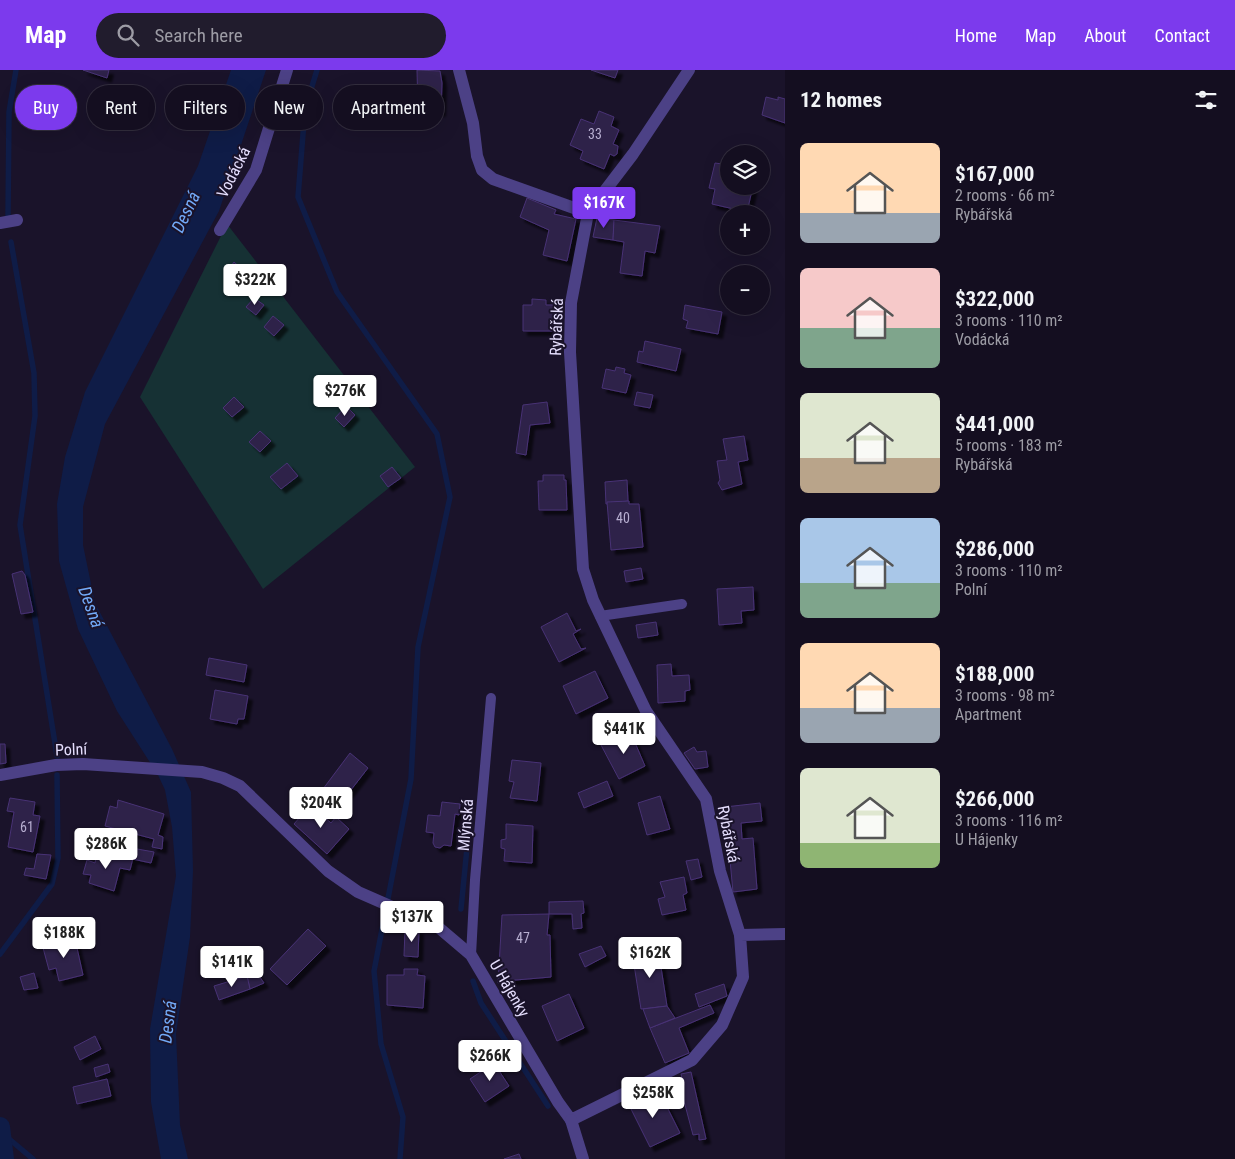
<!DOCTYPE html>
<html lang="en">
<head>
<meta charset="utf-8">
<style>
  body { margin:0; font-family:"Roboto Condensed",sans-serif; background:#211c2d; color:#f1f3f6; height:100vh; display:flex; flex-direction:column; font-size:19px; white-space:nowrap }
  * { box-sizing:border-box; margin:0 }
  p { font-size:16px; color:#9d9ca5 }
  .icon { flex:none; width:28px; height:28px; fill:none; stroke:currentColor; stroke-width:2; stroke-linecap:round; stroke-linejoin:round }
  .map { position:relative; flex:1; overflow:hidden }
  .sheet { display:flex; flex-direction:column; background:#140e20; width:450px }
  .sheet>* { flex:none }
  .guide { position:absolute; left:15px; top:15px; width:475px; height:45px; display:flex; gap:10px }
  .buttons { position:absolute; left:720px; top:75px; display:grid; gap:10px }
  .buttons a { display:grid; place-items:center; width:50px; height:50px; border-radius:50%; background:#140e20; box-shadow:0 5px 20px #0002,0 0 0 1px #332e3e; font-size:25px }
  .price { position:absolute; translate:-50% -42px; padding:0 11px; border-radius:5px; background:#fff; color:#222; font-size:16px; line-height:32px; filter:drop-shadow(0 1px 2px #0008) }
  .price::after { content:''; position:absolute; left:50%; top:30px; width:15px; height:11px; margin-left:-8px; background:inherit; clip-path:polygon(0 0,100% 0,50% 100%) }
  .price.on { background:#7c3aed; color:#fff }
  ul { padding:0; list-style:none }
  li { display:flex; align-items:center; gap:15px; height:125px; padding:0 15px }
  li span { display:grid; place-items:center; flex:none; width:140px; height:100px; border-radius:8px; color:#555 }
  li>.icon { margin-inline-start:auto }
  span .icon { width:60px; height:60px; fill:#fffc; stroke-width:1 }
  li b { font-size:21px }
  h2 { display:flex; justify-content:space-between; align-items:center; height:60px; padding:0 15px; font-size:21px }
  .tag { padding:0 18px; border-radius:22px; background:#140e20; box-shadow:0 5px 20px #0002,0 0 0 1px #332e3e; font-size:18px; line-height:45px }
  .tag.on { background:#7c3aed; color:#fff }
  header { display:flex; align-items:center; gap:30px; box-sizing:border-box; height:70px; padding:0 25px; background:#7c3aed; color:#fff }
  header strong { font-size:24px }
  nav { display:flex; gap:28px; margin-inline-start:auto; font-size:18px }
  .search { width:350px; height:45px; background:#211c2d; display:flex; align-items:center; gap:12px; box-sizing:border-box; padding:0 18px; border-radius:28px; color:#9d9ca5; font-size:19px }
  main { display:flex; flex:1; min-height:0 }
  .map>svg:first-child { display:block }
  .green { fill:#163134 }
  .water { fill:#0f1c47 }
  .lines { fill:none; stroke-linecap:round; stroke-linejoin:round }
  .stream { stroke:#0f1c47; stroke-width:5.5 }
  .canal { stroke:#0f1c47; stroke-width:20 }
  .building { fill:#2e204a; stroke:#483375; filter:url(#shadow) }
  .lane { stroke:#4c4186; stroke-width:10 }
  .street { stroke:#4c4186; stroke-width:12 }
  .labels { text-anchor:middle; stroke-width:4; stroke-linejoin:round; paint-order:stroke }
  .number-label { font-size:14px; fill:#b7aed0 }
  .street-label { font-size:16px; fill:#e5defd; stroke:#1a132a }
  .water-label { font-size:18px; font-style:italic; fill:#72a9f7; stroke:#1a132a }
</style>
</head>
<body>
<header>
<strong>Map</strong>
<div class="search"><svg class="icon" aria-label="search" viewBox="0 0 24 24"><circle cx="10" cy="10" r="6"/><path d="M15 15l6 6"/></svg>Search here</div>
<nav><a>Home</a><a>Map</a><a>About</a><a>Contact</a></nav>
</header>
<main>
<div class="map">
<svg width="785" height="1089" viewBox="0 0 785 1089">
  <defs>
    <filter id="shadow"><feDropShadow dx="4.5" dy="4.5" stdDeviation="1" flood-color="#0009"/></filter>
  </defs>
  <rect width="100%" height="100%" fill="#1a132a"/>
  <polygon class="green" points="227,154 415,397 263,519 140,327"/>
  <polygon class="water" points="231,0 266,0 219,141 105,354 83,437 83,475 95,533 172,679 191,722 193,801 190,867 176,964 180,1055 188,1089 161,1089 151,1032 150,959 176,806 172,757 165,720 158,705 117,641 78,559 59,491 57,434 65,387 85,322 198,96"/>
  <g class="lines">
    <g class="stream">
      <polyline points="317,0 305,39 298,127 337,222 437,364 450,427 418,577 411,709 374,901 381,974 403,1047 400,1089"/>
      <polyline points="8,147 9,42 16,0"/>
      <polyline points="11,172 34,303 35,346 20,455 57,686"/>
      <polyline points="461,839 470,747"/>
      <polyline points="0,884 52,814 58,788 57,705"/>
      <polyline points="473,911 481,933 548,1036"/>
      <polyline points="2,1063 33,1089"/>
    </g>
    <polyline class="canal" points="0,1057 4,1089"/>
  </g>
  <g class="building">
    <polygon points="83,0 109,0 107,8"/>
    <polygon points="417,0 440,1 442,13 441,42 418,40"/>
    <polygon points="591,0 618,0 615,8"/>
    <polygon points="766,27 778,30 778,27 785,29 785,53 762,45"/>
    <polygon points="599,41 614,47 611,56 619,60 613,74 618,76 617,84 614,86 610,84 604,99 580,89 583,81 570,75 581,49 594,54"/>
    <polygon points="715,93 729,95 729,116 753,116 747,142 712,134 715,119 709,118"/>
    <polygon points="527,128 556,140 554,144 576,149 567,191 543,185 549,160 520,147"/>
    <polygon points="597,148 614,150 613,170 593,167"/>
    <polygon points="614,150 660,156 655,183 645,181 642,206 620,203 624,172 613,170"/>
    <polygon points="234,192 244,201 236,211 226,203"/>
    <polygon points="254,228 264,235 256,245 246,237"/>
    <polygon points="532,229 546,230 546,235 553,235 553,261 523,261 523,235 532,235"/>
    <polygon points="685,235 722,242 718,264 686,258 688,251 683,249"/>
    <polygon points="273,246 284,255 274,266 264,257"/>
    <polygon points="645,271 681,279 676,301 637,292 639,281 643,282"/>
    <polygon points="616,297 625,299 624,303 631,305 626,323 602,318 606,299 615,301"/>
    <polygon points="637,322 653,325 650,338 634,335"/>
    <polygon points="234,327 244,337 232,347 223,338"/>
    <polygon points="547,332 550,353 530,355 526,385 516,383 523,335"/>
    <polygon points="346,336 355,345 344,357 335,348"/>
    <polygon points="260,361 271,371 260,382 249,372"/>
    <polygon points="744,366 748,390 738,392 742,414 722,420 718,413 720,410 717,391 727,390 723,369"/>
    <polygon points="287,393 298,406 281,419 270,407"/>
    <polygon points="392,397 401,408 388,417 380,406"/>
    <polygon points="543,405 564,405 564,410 566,410 567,440 539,440 538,411 543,411"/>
    <polygon points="627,410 628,431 606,434 605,412"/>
    <polygon points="629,431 629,434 639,434 643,477 611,480 607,432"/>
    <polygon points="641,498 643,509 626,512 624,501"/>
    <polygon points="22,501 25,505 33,542 21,544 12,504"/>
    <polygon points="753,517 754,540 741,541 742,553 719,555 717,519"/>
    <polygon points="567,543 576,561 581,559 573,564 581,579 586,578 559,592 541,557"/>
    <polygon points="656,552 658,565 638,568 636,555"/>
    <polygon points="209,588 247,595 244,612 206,605"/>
    <polygon points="671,594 672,606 689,605 690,620 685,621 685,631 658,633 657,595"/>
    <polygon points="595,601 608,628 576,644 563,616"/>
    <polygon points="215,620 248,626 244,649 238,649 237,654 210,649"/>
    <polygon points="630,661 645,696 619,709 601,675"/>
    <polygon points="0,674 5,674 6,693 0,694"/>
    <polygon points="694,677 697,682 706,681 708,697 695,699 684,683"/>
    <polygon points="350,683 368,698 347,725 343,723 329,742 314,731"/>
    <polygon points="512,690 541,693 537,731 510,728 514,712 509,711"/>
    <polygon points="607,711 613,726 584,738 578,723"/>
    <polygon points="660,726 670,759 647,765 638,733"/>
    <polygon points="10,728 35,732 33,745 40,746 33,782 8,777 14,742 7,741"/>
    <polygon points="118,730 164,744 158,765 163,767 162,779 152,777 154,769 105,756 110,736 117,738"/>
    <polygon points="313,732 316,735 314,738 331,753 336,747 349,759 327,784 294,754"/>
    <polygon points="442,732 460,734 459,745 455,744 451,776 444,775 440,778 435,777 433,773 434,763 426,762 428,745 440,746"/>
    <polygon points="760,733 762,751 741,753 742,769 753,768 757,819 733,822 725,737"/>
    <polygon points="506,754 533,756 532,793 504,791 505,779 501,778 501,770 506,769"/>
    <polygon points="126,777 154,782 151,793 123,787"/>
    <polygon points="97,783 123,789 123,786 133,788 130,800 120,798 114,821 89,813 91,805 83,804 87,790 95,793"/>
    <polygon points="37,784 51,785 46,809 24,805 26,798 34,799"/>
    <polygon points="698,789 702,807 691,810 686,791"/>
    <polygon points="684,807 687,823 683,825 686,840 662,845 658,829 665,827 660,812"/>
    <polygon points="583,831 584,843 581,844 582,858 573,859 572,844 549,844 549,832"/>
    <polygon points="549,844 547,865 550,865 551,907 504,911 505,913 498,913 502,845"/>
    <polygon points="308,859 326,876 287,915 270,899"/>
    <polygon points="405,859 419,860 418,887 404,886"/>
    <polygon points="75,869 83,905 59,911 56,898 49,900 42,874"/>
    <polygon points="601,876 606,886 585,897 579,884"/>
    <polygon points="658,878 667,936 641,939 632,882"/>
    <polygon points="404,899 418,899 417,905 425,906 423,938 387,935 387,905 404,905"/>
    <polygon points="34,903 38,918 24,920 20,907"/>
    <polygon points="257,903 264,913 250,919 247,906"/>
    <polygon points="247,906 250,919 219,930 214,916"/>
    <polygon points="724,914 727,926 699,937 695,924"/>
    <polygon points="569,924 584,958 557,971 542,936"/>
    <polygon points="710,935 714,943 679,958 689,983 665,993 650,958"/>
    <polygon points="667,936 675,948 650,958 643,939"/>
    <polygon points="95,966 101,979 80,990 74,977"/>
    <polygon points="494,993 509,1016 485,1032 470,1009"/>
    <polygon points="108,994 110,1002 96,1007 94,998"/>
    <polygon points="691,1002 706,1069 699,1070 699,1064 693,1065 680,1016 684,1015 681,1004"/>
    <polygon points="107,1009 111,1026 77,1034 73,1017"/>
    <polygon points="641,1021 649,1035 663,1029 680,1063 650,1077 626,1029"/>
    <polygon points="519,1084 521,1089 504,1089"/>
  </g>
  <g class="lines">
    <g class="lane">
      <polyline points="600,546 682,534"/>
      <polyline points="471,885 475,810 491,628"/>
    </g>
    <g class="street">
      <polyline points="459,0 473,53 477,86 482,100 493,109 588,143"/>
      <polyline points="689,0 633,84 588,143 571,233 570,282 583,499 593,530 646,641 706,729 720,801 740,865"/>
      <polyline points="0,153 17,150"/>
      <polyline points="220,160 256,100 287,0"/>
      <polyline points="0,705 56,695 83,694 202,702 223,708 240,716 328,801 358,822 438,857 471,885 558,1032 571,1050 692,990 722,955 743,907 740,865 785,864"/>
      <polyline points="571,1050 583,1089"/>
    </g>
  </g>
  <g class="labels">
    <g class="number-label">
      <text x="595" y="69">33</text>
      <text x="623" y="453">40</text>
      <text x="27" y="762">61</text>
      <text x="523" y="873">47</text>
    </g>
    <g class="street-label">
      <text transform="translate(233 102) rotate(-63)" y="6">Vodácká</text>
      <text transform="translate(556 257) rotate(-88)" y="6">Rybářská</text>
      <text transform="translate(71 679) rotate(-2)" y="6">Polní</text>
      <text transform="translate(465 755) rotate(-85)" y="6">Mlýnská</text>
      <text transform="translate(729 764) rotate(79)" y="6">Rybářská</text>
      <text transform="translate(510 918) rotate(60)" y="6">U Hájenky</text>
    </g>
    <g class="water-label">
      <text transform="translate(186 142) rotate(-65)" y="6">Desná</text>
      <text transform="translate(91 537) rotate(70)" y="6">Desná</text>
      <text transform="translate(168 952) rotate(-83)" y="6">Desná</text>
    </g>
  </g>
</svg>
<div class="buttons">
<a><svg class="icon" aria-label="layers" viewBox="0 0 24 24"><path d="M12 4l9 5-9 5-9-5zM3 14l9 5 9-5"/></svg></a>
<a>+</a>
<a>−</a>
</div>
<b class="price on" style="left:604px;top:159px">$167K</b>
<b class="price" style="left:255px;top:236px">$322K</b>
<b class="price" style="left:345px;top:347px">$276K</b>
<b class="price" style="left:624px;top:685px">$441K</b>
<b class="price" style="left:321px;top:759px">$204K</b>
<b class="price" style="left:106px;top:800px">$286K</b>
<b class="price" style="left:412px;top:873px">$137K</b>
<b class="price" style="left:64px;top:889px">$188K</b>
<b class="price" style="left:650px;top:909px">$162K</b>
<b class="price" style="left:232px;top:918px">$141K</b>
<b class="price" style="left:490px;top:1012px">$266K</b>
<b class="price" style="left:653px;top:1049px">$258K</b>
<div class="guide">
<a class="tag on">Buy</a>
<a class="tag">Rent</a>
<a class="tag">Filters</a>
<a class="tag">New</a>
<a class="tag">Apartment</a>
</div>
</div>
<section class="sheet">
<h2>12 homes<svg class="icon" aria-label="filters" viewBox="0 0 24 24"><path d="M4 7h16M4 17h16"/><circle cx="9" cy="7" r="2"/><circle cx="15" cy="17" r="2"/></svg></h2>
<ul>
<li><span style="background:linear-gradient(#ffd9b3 70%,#9aa5b1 0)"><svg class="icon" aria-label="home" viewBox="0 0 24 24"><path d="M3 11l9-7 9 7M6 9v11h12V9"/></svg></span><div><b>$167,000</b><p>2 rooms · 66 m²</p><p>Rybářská</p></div></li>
<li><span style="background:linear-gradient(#f6c9c9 60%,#7fa58c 0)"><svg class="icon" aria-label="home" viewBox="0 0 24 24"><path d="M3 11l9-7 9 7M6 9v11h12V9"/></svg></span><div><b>$322,000</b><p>3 rooms · 110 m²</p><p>Vodácká</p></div></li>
<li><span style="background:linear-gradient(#dfe7d0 65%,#b9a48a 0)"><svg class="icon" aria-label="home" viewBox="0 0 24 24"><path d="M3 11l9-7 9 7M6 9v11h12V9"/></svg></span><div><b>$441,000</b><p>5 rooms · 183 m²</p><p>Rybářská</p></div></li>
<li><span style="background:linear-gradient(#a9c7e8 65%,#7fa58c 0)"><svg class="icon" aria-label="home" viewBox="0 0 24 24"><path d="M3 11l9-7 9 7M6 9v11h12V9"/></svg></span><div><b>$286,000</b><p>3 rooms · 110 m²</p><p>Polní</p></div></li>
<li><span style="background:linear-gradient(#ffd9b3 65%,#9aa5b1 0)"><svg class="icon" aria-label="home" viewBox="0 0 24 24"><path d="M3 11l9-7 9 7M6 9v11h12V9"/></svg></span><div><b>$188,000</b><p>3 rooms · 98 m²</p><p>Apartment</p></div></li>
<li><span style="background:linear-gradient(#dfe7d0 75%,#8fb573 0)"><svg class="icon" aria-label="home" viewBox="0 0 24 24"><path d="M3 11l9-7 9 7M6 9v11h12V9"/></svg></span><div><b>$266,000</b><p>3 rooms · 116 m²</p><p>U Hájenky</p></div></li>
</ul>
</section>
</main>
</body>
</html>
